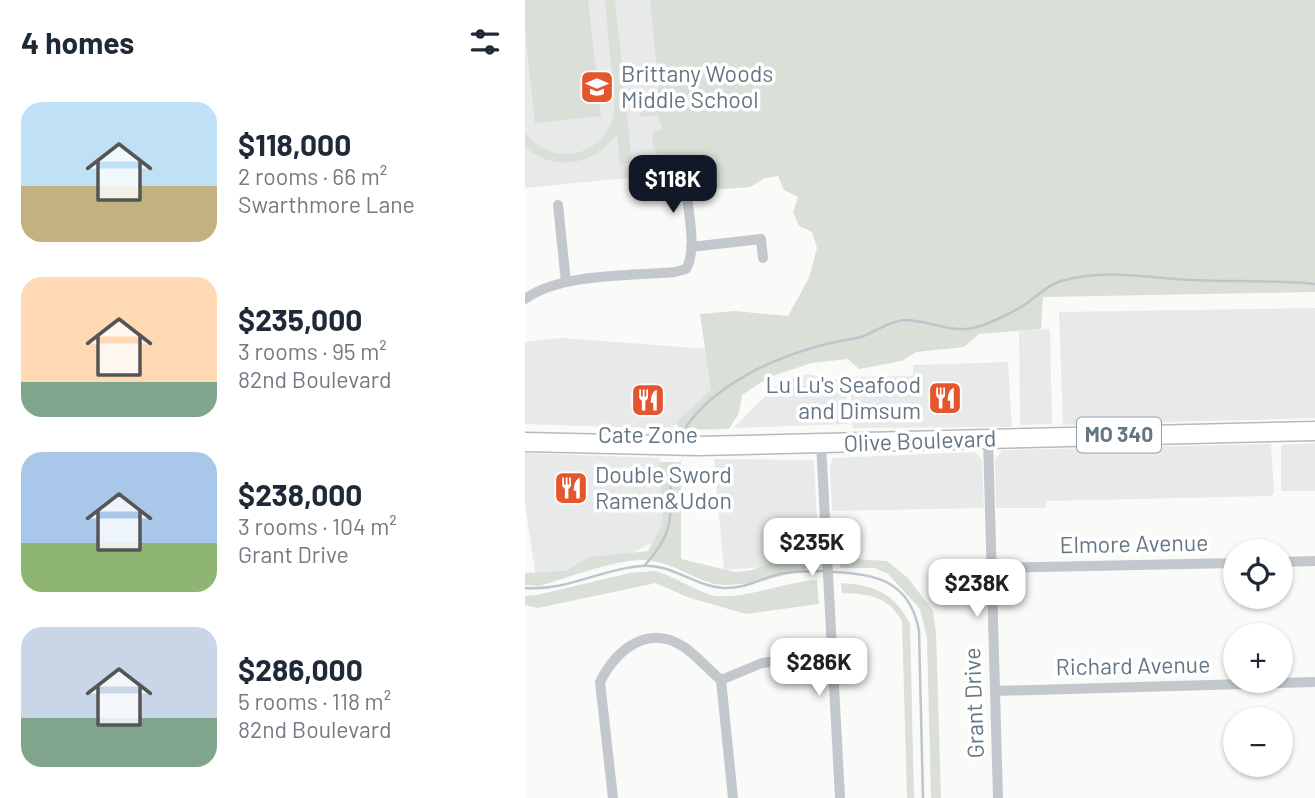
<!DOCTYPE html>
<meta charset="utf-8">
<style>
body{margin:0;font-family:Barlow,sans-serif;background:#f2f2f3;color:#1f2937;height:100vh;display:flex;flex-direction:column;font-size:26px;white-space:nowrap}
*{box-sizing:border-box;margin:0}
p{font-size:23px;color:#747a83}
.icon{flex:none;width:38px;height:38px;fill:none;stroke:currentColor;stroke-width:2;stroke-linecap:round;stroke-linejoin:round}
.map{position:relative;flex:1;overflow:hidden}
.side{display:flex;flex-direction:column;background:#fff;width:525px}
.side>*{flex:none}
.buttons{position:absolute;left:698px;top:539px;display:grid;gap:14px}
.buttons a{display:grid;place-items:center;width:70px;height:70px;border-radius:50%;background:#fff;box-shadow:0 2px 5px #0004;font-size:35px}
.price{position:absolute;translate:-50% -60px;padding:0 16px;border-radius:14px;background:#fff;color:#222;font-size:23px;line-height:46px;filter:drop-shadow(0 2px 4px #0008)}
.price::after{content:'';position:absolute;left:50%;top:42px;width:21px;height:16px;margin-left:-10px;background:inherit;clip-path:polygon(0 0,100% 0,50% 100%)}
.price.current{background:#111827;color:#fff}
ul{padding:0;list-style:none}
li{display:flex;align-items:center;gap:21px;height:175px;padding:0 21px}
li span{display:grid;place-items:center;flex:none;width:196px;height:140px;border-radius:21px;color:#555}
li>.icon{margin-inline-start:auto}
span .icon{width:84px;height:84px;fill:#fffc;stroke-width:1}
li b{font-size:30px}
h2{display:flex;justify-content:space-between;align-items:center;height:84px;padding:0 21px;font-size:30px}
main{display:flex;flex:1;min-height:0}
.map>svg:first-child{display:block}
.built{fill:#e8e9e9}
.green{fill:#dadfd7}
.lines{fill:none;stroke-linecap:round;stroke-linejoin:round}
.stream{stroke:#bbc7cb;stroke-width:2.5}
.primary-casing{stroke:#b5babe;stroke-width:21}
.street{stroke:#c3c8cc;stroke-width:10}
.primary{stroke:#fff;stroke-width:18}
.labels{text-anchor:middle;stroke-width:7;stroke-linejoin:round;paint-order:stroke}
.shield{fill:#fff;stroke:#939fa8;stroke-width:2}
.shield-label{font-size:21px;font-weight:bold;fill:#657683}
.poi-label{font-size:23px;fill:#657683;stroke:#fff;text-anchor:start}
.street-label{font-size:23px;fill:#657683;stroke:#fff}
</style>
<main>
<section class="side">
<h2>4 homes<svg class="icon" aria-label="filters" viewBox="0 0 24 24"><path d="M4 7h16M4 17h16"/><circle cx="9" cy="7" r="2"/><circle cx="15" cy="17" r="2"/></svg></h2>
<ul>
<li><span style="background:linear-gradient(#bfe0f5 60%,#c2b280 0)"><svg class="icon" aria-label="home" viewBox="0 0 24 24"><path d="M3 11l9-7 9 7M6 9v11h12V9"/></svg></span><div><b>$118,000</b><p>2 rooms · 66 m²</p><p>Swarthmore Lane</p></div></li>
<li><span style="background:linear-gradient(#ffd9b3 75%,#7fa58c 0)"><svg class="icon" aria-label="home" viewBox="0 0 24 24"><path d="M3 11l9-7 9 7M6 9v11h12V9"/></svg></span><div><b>$235,000</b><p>3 rooms · 95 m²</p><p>82nd Boulevard</p></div></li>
<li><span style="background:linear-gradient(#a9c7e8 65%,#8fb573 0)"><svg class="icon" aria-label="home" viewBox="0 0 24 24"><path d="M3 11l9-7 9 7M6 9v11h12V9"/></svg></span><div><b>$238,000</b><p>3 rooms · 104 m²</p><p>Grant Drive</p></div></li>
<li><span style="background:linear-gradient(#c9d6e8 65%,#7fa58c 0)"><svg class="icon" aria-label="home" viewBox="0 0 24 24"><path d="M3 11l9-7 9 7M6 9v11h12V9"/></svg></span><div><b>$286,000</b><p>5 rooms · 118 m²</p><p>82nd Boulevard</p></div></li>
</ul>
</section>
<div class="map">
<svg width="790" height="798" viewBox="0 0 790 798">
<rect width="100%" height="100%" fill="#fafaf8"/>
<!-- built -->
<path class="built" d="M0,0H134L152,173L0,188Z
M790,308V418L538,425L534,312Z
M525,329L527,424L495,425L494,331Z
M36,338L184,349L187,388L146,429L0,424V342Z
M483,362L487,427L328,428L325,377L388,376V365Z
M281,374L321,381L323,424L208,428L254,383Z
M790,443V491H756V445Z
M746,444L749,493L746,496L521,501V508H471L470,460L477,450Z
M450,452L457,460L459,508L307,511L305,466L308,458Z
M0,453L135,458L140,524L130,541L109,552L11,578L0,504Z
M189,459L289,460L294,563L199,570Z"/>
<!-- green -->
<path class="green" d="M0,0H63L76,116L10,123L0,31Z
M80,0H90L107,163L95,164L92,134C69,165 30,173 0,147V132C9,146 24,154 41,154C65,154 86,136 89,112C91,100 88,87 87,75C85,50 82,25 80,0Z
M125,0H790V292L518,297L516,329L454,334L439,347L391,352L377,361L334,369L323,359L287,363L244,377L217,395L214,413L204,429L155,430L151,423L186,389L175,314L210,311L263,316L284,278L292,248L287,232L274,226L268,212L273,197L259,190L253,176L240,178L225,187L199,189L177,186L162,172L152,173L151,169L145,167L143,155H132L127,140L128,132L137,129L133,115L115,117L117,102L125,98L134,89Z
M134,462H156V559L210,572L227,570L270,553L291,551L292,566C263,573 214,591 186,583C163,576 144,561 119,560C93,559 41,578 14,586L0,585V573L40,571L65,557L123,551L138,524Z
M314,558L362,561L383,578L408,611L411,632L416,798H406L402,638L395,609L363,574L350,568H315Z
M130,571C147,575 176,594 190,596C224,599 258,582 292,580L294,604L221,614L162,597L131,583L13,608L0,605V596L12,595L105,573Z
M316,583C349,585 370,593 385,624L389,798H382L377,621C363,596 344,594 317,593Z"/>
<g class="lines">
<!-- stream -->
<path class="stream" d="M161,427C190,385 246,359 294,346C308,342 322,340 336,337C350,332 364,321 380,320C403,320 425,333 448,328C463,325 493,310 505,301C515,293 524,285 536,281C580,268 624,278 668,280C709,282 749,280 790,284
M120,565C154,528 144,511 146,466
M305,572C349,573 385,580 394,631L398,798
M0,588C43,591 76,569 116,566C146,563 169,586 198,588C219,589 235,579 255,574C269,571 284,571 298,571"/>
<!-- primary casing -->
<g class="primary-casing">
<path id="primary" d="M0,442L173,446L790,431"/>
</g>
<!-- street -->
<path class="street" d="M33,205L41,282
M166,247L236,239L238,258
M0,299C35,273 106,276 150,272L161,269C173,250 162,204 160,181
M463,439L473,798
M296,444L315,798
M756,562L790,561
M466,568L710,563
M196,680L208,798
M470,691L790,682
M88,798L75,682C91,650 123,623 159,647C172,656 184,670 196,680L237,663L308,652"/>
<!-- primary -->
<use href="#primary" class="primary"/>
</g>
<!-- icons -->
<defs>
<g id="school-square" transform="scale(1.75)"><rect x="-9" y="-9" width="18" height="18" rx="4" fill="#e4572e" stroke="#fff"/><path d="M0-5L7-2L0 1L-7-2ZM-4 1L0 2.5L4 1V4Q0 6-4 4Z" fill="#fff"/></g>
<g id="restaurant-square" transform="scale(1.75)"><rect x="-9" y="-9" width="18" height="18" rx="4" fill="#e4572e" stroke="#fff"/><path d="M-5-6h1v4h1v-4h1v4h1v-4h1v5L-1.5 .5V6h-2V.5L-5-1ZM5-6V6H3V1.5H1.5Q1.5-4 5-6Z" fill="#fff"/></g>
</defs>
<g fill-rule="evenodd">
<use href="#school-square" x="72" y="87"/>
<use href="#restaurant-square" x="420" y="398"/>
<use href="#restaurant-square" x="123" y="400"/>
<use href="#restaurant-square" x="46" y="488"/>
</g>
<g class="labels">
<!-- shield labels -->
<rect class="shield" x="552" y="417.5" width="84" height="35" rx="5"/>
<g class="shield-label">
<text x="594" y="442">MO 340</text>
</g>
<!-- poi labels -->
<g class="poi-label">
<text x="96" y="82">Brittany Woods<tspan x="96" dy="26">Middle School</tspan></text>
<text x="396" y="393" text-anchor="end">Lu Lu's Seafood<tspan x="396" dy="26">and Dimsum</tspan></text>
<text x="123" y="443" text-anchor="middle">Cate Zone</text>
<text x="70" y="483">Double Sword<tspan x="70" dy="26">Ramen&amp;Udon</tspan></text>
</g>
<!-- street labels -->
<g class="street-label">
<text transform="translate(395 441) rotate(-2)" y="8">Olive Boulevard</text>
<text transform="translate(609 544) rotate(-1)" y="8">Elmore Avenue</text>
<text transform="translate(608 666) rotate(-1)" y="8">Richard Avenue</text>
<text transform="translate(449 703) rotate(-92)" y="8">Grant Drive</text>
</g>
</g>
</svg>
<div class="buttons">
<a><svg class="icon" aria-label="locate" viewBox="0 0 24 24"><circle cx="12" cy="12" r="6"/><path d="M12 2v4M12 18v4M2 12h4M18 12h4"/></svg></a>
<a>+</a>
<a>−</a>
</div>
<b class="price current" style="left:148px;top:215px">$118K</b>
<b class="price" style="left:287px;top:578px">$235K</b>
<b class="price" style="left:452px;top:619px">$238K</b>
<b class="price" style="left:294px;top:698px">$286K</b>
</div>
</main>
